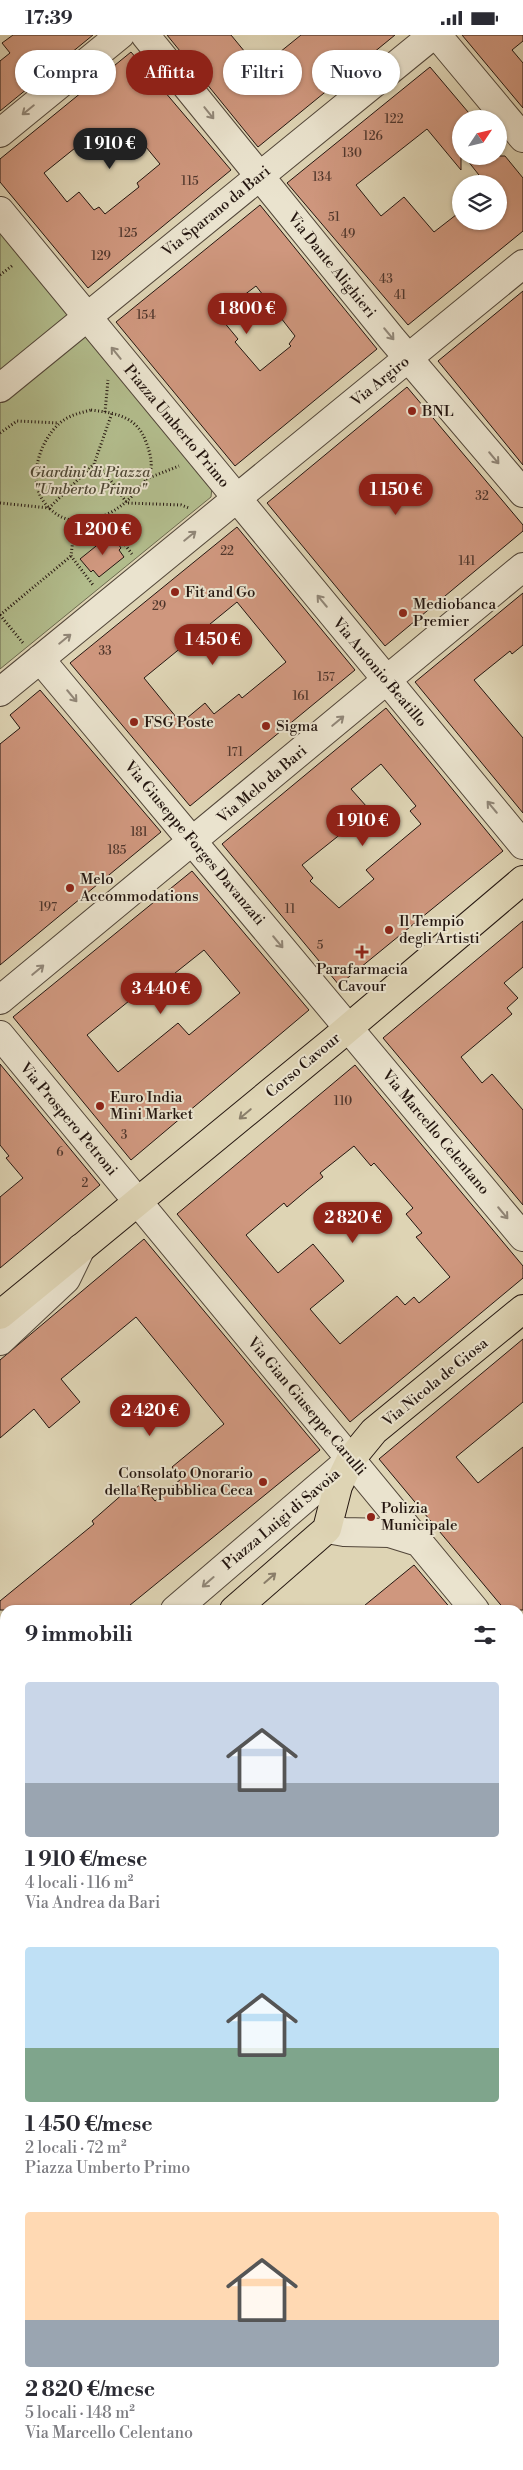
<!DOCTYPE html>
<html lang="it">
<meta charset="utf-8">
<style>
body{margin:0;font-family:"Libre Bodoni",serif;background:#f2f2f3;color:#2b2b33;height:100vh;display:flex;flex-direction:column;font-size:19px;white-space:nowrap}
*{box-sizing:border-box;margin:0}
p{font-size:16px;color:#7c7c81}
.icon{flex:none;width:28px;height:28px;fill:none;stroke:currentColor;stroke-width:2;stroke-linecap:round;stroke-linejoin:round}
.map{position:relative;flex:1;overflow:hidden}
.details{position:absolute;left:0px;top:1570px;width:524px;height:865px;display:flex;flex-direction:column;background:#fff;border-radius:15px 15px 0 0;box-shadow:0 1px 4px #0004}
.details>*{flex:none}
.hud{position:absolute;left:15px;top:15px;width:494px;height:45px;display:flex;gap:10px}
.needle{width:32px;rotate:55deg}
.buttons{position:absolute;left:452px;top:75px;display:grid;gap:10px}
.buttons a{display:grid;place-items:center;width:55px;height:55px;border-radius:50%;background:#fff;box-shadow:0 1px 4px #0004;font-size:25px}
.price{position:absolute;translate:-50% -42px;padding:0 11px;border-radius:18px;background:#8f2418;color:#fff;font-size:16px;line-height:32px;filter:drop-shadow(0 1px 2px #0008)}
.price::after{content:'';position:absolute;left:50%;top:30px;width:15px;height:11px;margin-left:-8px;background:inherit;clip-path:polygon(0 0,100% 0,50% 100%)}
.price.current{background:#222;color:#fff}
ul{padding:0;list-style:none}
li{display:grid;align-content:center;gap:10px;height:265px;padding:0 25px}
li span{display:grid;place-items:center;height:155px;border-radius:5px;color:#555}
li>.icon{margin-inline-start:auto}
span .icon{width:90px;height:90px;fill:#fffc;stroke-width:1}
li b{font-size:21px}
h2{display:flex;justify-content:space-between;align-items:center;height:60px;padding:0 25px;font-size:21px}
.tag{padding:0 18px;border-radius:22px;background:#fff;box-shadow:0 1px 4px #0004;font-size:18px;line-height:45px}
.tag.current{background:#8f2418;color:#fff}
.status{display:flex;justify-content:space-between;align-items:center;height:35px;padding:0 25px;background:#fff;direction:ltr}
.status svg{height:14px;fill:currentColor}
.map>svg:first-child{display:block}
.green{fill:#b2bc8c;stroke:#6b694e}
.building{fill:#cf977e;stroke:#241610;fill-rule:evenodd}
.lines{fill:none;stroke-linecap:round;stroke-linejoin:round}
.minor-casing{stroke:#524639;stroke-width:30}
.major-casing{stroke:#241610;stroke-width:30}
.path{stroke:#241610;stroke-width:3;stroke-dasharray:1 2.5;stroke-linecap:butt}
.minor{stroke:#eae3ce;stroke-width:28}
.major{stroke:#ded4b4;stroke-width:28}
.rail-casing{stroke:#241610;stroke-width:5.5}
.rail{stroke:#eae3ce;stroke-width:4;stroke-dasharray:11;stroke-linecap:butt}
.oneway{stroke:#918778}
.oneway2{stroke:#8a7e6a}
.poi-dot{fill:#8f2418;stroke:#eae3ce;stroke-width:2}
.labels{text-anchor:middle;stroke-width:4;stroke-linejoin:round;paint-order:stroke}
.number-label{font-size:12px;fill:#4f362c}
.street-label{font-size:15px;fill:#241610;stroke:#eae3ce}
.poi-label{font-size:15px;fill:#241610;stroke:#eae3ce;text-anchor:start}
.park-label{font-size:15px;font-style:italic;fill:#4f4835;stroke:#eae3ce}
</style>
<div class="status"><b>17:39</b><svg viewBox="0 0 49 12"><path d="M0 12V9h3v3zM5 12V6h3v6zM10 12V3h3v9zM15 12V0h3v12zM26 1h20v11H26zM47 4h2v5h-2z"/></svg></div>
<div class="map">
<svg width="523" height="2435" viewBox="0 0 523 2435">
<rect width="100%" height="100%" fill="#ded4b4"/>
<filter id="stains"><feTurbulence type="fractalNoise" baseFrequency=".004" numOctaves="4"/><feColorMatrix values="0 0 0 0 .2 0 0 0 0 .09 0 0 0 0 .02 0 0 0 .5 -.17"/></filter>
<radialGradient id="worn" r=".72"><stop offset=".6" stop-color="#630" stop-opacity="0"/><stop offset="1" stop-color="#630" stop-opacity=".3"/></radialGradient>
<!-- green -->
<path class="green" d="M0,196L212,452L211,462L0,634Z
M523,1917V2005L519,2009V1921Z"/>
<!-- building -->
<path class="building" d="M13,0H93L0,76V26L10,18L2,8Z
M167,0H231L259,34L301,0H395L258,112Z
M462,0H523V6L512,15L523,28V73Z
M131,17L231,135L88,253L0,147V124ZM132,95L160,129L137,148L139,152L105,179L99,172L94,175L79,157L67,167L44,138L85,105L98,122Z
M430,32L474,84H461V135L427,94L356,150L381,181L404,162L434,197L461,176V186H499V149H486L464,121H505L523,143V196L408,290L287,148Z
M260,170L377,314L235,431L116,287ZM256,251L295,301L289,309L291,311L260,336L235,307L238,304L218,280Z
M523,256V430L438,326Z
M407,352L523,490V496L385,611L267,468Z
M237,492L355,635L190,771L70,628ZM237,567L286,627L242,663L239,659L214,679L205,668L181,688L144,643Z
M111,499L121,513L119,515L124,522L99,542L93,535L91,537L80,524Z
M523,558V610L512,619L510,616L474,645L523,703V778L415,647Z
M40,655L161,797L0,930V709L20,693L10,680Z
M386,673L503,816L339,950L222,809ZM381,729L416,771L410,776L421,789L366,835L374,844L339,873L310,846L313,843L302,830L342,798L339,795L367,772L351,754Z
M192,836L309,975L131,1125L13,982ZM204,915L240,958L189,1000L178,988L118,1037L87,1000L150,949L155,954Z
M523,886V932L504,948L518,963L507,973L512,979L461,1022L482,1048L492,1039L523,1075V1170L383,1003Z
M0,1029L100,1150L0,1233V1162L23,1143L6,1123L9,1121L0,1110Z
M355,1030L523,1231V1243L350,1387L177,1179ZM354,1111L371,1131L374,1128L413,1173L406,1179L422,1198L416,1202L450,1242L419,1268L414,1262L405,1270L397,1261L340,1309L310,1274L344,1246L313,1209L278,1238L246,1200L284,1168L287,1172L307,1155L323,1142L320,1138Z
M144,1204L320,1415L124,1575H0V1566L94,1489L92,1486L125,1457L127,1460L141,1449L155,1466L181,1444L172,1432L224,1389L136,1282L61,1344L80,1367L49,1393L34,1374L0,1403V1325Z
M523,1304V1367L456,1422L478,1448L523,1412V1575H505L379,1424Z
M414,1530L452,1575H359Z"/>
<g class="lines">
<!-- minor casing -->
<g class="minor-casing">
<path id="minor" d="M145,0L392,304L523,458
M437,0L523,103
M0,98L120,0
M0,176L523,810
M0,353L433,0
M40,624L523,1202
M0,657L523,229
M0,965L523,532
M0,1000L475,1575
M0,1306L66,1244L81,1213
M327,1494L344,1497L389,1498L418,1507
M175,1575L351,1424
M519,1627L523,1633
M0,1708L5,1704
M0,1820L5,1816
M519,2034L523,2031
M0,2066L5,2072
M519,2394L523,2391
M295,2430L299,2435
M470,2435L476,2430"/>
</g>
<!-- major casing -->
<g class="major-casing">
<path id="major" d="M0,1280L333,1006L523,845
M234,1575L327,1494L338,1451L351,1424L374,1396L523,1274
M0,1777L5,1772"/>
</g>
<!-- path -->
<path class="path" d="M0,240L13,230
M91,375C115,378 137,381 146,407C149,415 152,424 151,433C149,442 141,452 135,458C112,484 69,501 44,467C27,444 40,405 60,388C69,380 80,378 91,375Z
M105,377L108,345
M0,398L17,386L59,388
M94,429L106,439L127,468L181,470L189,473
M146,444L179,431
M0,468L49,473L94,429L112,378
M104,482L132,519
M75,486L71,521L93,550
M0,580L71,521
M0,580L23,608"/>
<!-- minor -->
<use href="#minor" class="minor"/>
<!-- major -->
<use href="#major" class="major"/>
<!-- rail casing -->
<g class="rail-casing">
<path id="rail" d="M0,2130L5,2136
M0,2153L5,2159
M0,2192L5,2198
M200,2430L204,2435
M233,2430L237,2435
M249,2430L253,2435"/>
</g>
<!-- rail -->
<use href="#rail" class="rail"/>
</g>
<!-- one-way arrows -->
<defs><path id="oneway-shaft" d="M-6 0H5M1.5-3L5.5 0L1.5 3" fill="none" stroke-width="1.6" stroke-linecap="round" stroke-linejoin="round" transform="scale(1.25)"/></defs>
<g class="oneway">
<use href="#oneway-shaft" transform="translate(28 75) rotate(141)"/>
<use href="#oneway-shaft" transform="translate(209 78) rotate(51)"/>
<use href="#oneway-shaft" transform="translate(389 299) rotate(50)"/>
<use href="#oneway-shaft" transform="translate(116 318) rotate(-129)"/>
<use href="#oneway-shaft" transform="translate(494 423) rotate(50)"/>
<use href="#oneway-shaft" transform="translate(190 501) rotate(-39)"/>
<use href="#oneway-shaft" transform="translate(322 566) rotate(-130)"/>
<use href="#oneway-shaft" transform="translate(65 604) rotate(-39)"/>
<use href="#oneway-shaft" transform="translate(72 661) rotate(50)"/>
<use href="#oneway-shaft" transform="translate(338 686) rotate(-40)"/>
<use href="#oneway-shaft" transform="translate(492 772) rotate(-130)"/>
<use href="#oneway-shaft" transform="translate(278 907) rotate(50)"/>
<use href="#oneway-shaft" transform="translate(38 935) rotate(-40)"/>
<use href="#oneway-shaft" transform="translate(503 1178) rotate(50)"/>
<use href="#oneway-shaft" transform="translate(208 1547) rotate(139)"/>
</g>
<g class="oneway2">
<use href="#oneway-shaft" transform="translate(245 1079) rotate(140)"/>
<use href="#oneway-shaft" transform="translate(270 1543) rotate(-41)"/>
</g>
<!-- markers -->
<g class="poi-dot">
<circle cx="412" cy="376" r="5"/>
<circle cx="175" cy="557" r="5"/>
<circle cx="403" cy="578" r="5"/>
<circle cx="134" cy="687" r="5"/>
<circle cx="266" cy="691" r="5"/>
<circle cx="70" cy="853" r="5"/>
<circle cx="389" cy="895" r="5"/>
<path d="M359.5 909.5h5v5h5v5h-5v5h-5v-5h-5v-5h5z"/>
<circle cx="100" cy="1071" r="5"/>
<circle cx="263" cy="1447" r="5"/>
<circle cx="371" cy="1482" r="5"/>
</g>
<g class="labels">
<!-- number labels -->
<g class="number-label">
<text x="394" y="88">122</text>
<text x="373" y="105">126</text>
<text x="352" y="122">130</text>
<text x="322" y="146">134</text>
<text x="190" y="150">115</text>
<text x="334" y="186">51</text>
<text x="128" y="202">125</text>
<text x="348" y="203">49</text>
<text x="101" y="225">129</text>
<text x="386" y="248">43</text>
<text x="400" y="264">41</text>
<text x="146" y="284">154</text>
<text x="482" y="465">32</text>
<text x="227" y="520">22</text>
<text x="467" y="530">141</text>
<text x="159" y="575">29</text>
<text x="105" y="620">33</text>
<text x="326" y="646">157</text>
<text x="301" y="665">161</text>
<text x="235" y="721">171</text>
<text x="139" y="801">181</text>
<text x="117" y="819">185</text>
<text x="48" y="876">197</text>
<text x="290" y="878">11</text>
<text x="320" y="914">5</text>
<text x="343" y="1070">110</text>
<text x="124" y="1104">3</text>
<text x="60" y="1121">6</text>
<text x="85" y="1152">2</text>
</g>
<!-- street labels -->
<g class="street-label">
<text transform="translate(216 176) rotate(-39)" y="5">Via Sparano da Bari</text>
<text transform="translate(332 230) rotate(51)" y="5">Via Dante Alighieri</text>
<text transform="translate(380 346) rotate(-39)" y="5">Via Argiro</text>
<text transform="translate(177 391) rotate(50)" y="5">Piazza Umberto Primo</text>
<text transform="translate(380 637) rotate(50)" y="5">Via Antonio Beatillo</text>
<text transform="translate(262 749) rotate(-40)" y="5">Via Melo da Bari</text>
<text transform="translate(195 808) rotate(50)" y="5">Via Giuseppe Forges Davanzati</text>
<text transform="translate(303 1030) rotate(-40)" y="5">Corso Cavour</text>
<text transform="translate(69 1084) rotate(50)" y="5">Via Prospero Petroni</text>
<text transform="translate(436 1097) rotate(50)" y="5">Via Marcello Celentano</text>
<text transform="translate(435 1347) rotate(-39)" y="5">Via Nicola de Giosa</text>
<text transform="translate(307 1371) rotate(50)" y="5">Via Gian Giuseppe Carulli</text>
<text transform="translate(281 1484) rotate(-40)" y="5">Piazza Luigi di Savoia</text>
</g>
<!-- poi labels -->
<g class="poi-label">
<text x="422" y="381">BNL</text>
<text x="185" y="562">Fit and Go</text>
<text x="413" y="574">Mediobanca<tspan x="413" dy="17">Premier</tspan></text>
<text x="144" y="692">FSG Poste</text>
<text x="276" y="696">Sigma</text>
<text x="80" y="849">Melo<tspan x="80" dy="17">Accommodations</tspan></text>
<text x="399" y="891">Il Tempio<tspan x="399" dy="17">degli Artisti</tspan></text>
<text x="362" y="939" text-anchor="middle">Parafarmacia<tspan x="362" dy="17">Cavour</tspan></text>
<text x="110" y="1067">Euro India<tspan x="110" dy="17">Mini Market</tspan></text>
<text x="253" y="1443" text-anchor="end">Consolato Onorario<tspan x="253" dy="17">della Repubblica Ceca</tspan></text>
<text x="381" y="1478">Polizia<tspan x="381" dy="17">Municipale</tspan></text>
</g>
<!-- park labels -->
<g class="park-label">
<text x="90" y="442">Giardini di Piazza<tspan x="90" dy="17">"Umberto Primo"</tspan></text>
</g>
</g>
<rect width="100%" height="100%" filter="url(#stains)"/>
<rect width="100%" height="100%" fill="url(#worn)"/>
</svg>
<div class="buttons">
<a><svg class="needle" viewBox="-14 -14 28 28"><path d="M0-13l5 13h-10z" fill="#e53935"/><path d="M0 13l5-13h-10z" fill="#7c7c81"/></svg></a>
<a><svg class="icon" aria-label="layers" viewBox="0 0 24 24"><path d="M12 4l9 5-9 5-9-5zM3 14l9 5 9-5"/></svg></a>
</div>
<b class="price current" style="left:110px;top:135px">1 910 €</b>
<b class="price" style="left:247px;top:300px">1 800 €</b>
<b class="price" style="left:396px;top:481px">1 150 €</b>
<b class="price" style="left:103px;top:521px">1 200 €</b>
<b class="price" style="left:213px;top:631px">1 450 €</b>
<b class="price" style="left:363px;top:812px">1 910 €</b>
<b class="price" style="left:161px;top:980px">3 440 €</b>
<b class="price" style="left:353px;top:1209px">2 820 €</b>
<b class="price" style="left:150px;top:1402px">2 420 €</b>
<div class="hud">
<a class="tag">Compra</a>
<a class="tag current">Affitta</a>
<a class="tag">Filtri</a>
<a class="tag">Nuovo</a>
</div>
<section class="details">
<h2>9 immobili<svg class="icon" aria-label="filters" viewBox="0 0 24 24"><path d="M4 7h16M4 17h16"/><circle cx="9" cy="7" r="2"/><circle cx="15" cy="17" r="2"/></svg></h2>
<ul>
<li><span style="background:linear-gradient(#c9d6e8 65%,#9aa5b1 0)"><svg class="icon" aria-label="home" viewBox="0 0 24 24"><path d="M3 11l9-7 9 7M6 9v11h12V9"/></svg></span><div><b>1 910 €/mese</b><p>4 locali · 116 m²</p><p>Via Andrea da Bari</p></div></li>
<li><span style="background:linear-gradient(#bfe0f5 65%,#7fa58c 0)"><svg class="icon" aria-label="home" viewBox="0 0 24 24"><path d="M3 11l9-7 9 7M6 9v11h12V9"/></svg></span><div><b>1 450 €/mese</b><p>2 locali · 72 m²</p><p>Piazza Umberto Primo</p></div></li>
<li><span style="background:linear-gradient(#ffd9b3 70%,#9aa5b1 0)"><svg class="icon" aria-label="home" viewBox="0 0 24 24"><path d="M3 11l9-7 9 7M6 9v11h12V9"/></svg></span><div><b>2 820 €/mese</b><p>5 locali · 148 m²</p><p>Via Marcello Celentano</p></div></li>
</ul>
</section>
</div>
